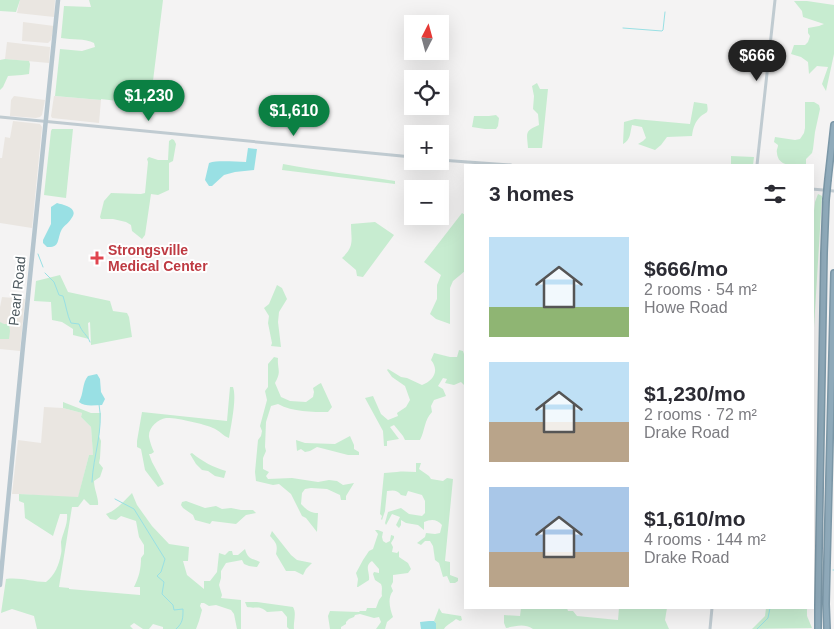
<!DOCTYPE html>
<meta charset="utf-8">
<style>
body{margin:0;font-family:Helvetica,sans-serif;background:#f2f2f3;color:#2b2b33;height:100vh;display:flex;flex-direction:column;font-size:19px;white-space:nowrap}
*{box-sizing:border-box;margin:0}
p{font-size:16px;color:#7c7c81}
.icon{flex:none;width:28px;height:28px;fill:none;stroke:currentColor;stroke-width:2;stroke-linecap:round;stroke-linejoin:round}
.map{position:relative;flex:1;overflow:hidden}
.side{position:absolute;left:464px;top:164px;width:350px;height:445px;display:flex;flex-direction:column;background:#fff;border-radius:0px;box-shadow:0 5px 20px #0002}
.side>*{flex:none}
.needle{width:32px;rotate:6deg}
.tools{position:absolute;left:404px;top:15px;display:grid;gap:10px}
.tools a{display:grid;place-items:center;width:45px;height:45px;border-radius:0px;background:#fff;box-shadow:0 5px 20px #0002;font-size:25px}
.price{position:absolute;translate:-50% -42px;padding:0 11px;border-radius:18px;background:#0b8043;color:#fff;font-size:16px;line-height:32px;filter:drop-shadow(0 1px 2px #0008)}
.price::after{content:'';position:absolute;left:50%;top:30px;width:15px;height:11px;margin-left:-8px;background:inherit;clip-path:polygon(0 0,100% 0,50% 100%)}
.price.selected{background:#222;color:#fff}
ul{padding:0;list-style:none}
li{display:flex;align-items:center;gap:15px;height:125px;padding:0 25px}
li span{display:grid;place-items:center;flex:none;width:140px;height:100px;border-radius:0px;color:#555}
li>.icon{margin-inline-start:auto}
span .icon{width:60px;height:60px;fill:#fffc;stroke-width:1}
li b{font-size:21px}
h2{display:flex;justify-content:space-between;align-items:center;height:60px;padding:0 25px;font-size:21px}
.map>svg:first-child{display:block}
.commercial{fill:#eae6e1}
.green{fill:#c7ecd0}
.water{fill:#99e0e4}
.lines{fill:none;stroke-linecap:round;stroke-linejoin:round}
.stream{stroke:#99e0e4;stroke-width:1}
.highway-casing{stroke:#7b97a7;stroke-width:8}
.secondary{stroke:#c0cbd1;stroke-width:3}
.primary{stroke:#b5c5ce;stroke-width:4.5}
.highway{stroke:#90abbb;stroke-width:5}
.highway-bridge-casing{stroke:#7b97a7;stroke-width:8;stroke-linecap:butt}
.highway-bridge{stroke:#90abbb;stroke-width:5}
.health-dot{fill:#e0444e;stroke:#fff;stroke-width:2}
.labels{text-anchor:middle;stroke-width:4;stroke-linejoin:round;paint-order:stroke}
.health-label{font-size:14px;font-weight:bold;fill:#be3a42;stroke:#fff;text-anchor:start}
.street-label{font-size:14px;fill:#4c585e;stroke:#fff}
</style>
<div class="map">
<svg width="834" height="629" viewBox="0 0 834 629">
<rect width="100%" height="100%" fill="#f4f3f3"/>
<!-- commercial -->
<path class="commercial" d="M20,0H55L54,17L17,13Z
M23,22L54,26L51,40L48,43L22,41Z
M7,42L50,47L49,63L5,59Z
M14,96L45,100L42,115L40,117L36,118L10,116L11,100Z
M54,96L101,100L99,123L52,118L51,116Z
M13,121L40,124L42,127L32,228L0,223V158H2L5,137L10,138Z
M2,297L25,299L20,351L0,349V307Z
M44,407L63,408L82,413L81,417L91,427L93,455H89L78,498L19,494H12L18,440L41,443Z"/>
<!-- green -->
<path class="green" d="M0,0H20L16,12L0,11Z
M89,0H163L150,105L101,99V100L55,96L60,49L82,51L95,47L94,43C85,38 72,40 61,38L64,6L91,7Z
M794,1H807L834,5V54L826,91L822,84L828,67L817,66L809,74L808,62L801,57L791,54L794,45H805L808,42L810,36L808,33V28L819,26L824,24L803,17L802,11Z
M5,59L29,61L30,64L29,74L22,75L8,76L3,87L0,90V60Z
M537,83L540,89H548L542,148H528C527,133 524,131 539,125L538,114L533,109L534,96L532,86Z
M694,102L707,104C709,115 706,111 700,117C695,122 693,128 692,136L667,137L661,145L655,150L638,144L643,141L646,138L642,127L632,125C630,132 631,140 623,144L624,122L635,119L690,124Z
M805,102H814L819,105L820,109L815,132L813,149L812,153L806,159V165C796,165 778,168 777,153C776,150 778,148 778,145L774,142L775,137L795,140L800,139L804,133L805,128Z
M496,115L499,118L498,126L496,129H485L472,127L474,116H489Z
M52,129H73L66,198L44,195L51,131Z
M172,139L174,140L176,144L173,161L169,163V190L158,195L151,194L145,235L142,239L132,231L131,225L126,222L113,219H101L100,217L104,201L111,193L141,194L145,193L148,162L147,159L149,157L158,160H168L169,141Z
M731,156L754,157L753,165H731Z
M283,164C320,171 357,175 395,181V184L282,170Z
M818,194L822,196L813,344L812,228L815,202Z
M462,213L465,215V271L453,281L450,288V324L436,319L430,314L437,299V285L441,275L424,262Z
M375,222L394,235L363,277L357,276L356,270L342,258C355,246 351,240 351,224Z
M60,275L68,292L110,301L113,311L127,313L129,317L132,337L91,345L90,322L88,323L89,339L73,335V329L62,322L52,320L51,302L34,301L36,281Z
M277,285L282,288L287,299L279,312L278,322L281,347L271,346L272,343L268,323L269,316L264,308L269,304Z
M0,322L4,324H9L10,331L9,339H0Z
M459,350L463,351L465,357V386L461,382L454,385L445,383L447,379L443,378L438,386L443,389L446,396L434,400L431,406L432,412C424,420 425,431 420,440H405L403,436L394,425L390,427L399,439L387,441V446H384L383,431L365,398L373,396L381,414L388,420L398,416L397,413L406,407L410,400L405,386L392,377L387,370L388,369L401,377L407,378L422,385C433,381 440,371 431,360L434,353L450,357H457Z
M274,357L278,358C277,369 282,371 275,383L281,397L290,401L306,402L313,397L314,392L313,388L319,384L321,383L332,407L328,412C312,412 293,412 278,404L271,406L266,422L265,447L266,451L263,458V469L269,472L266,476L268,479L292,478L318,482L329,480L337,481L343,485L354,483L346,496V500H341L340,495L327,489L311,488L305,489L302,493L301,504C307,510 310,513 318,513L317,532L306,518L302,516L291,494L279,484L273,485L256,481L255,472L258,440L261,436L262,431L260,426L267,400L265,391L268,387V364Z
M230,387H233C237,398 231,425 229,438C223,436 219,430 213,428C205,424 174,417 166,418C158,419 148,428 149,437C150,442 152,448 154,452L151,454H149L152,462L164,484L158,487L145,470L141,449L137,447V441L142,412L227,421Z
M63,402L91,413H101L99,436L101,441L100,458L99,463L103,468L100,477L94,481C94,489 99,499 98,505H90L84,499L78,507H72L59,587L69,588V589L140,595V587H134C139,577 141,569 141,558L144,554V545L139,537L136,521L121,516L116,520L110,519L106,514C117,510 124,501 132,493L137,505L152,526L169,544L189,547L188,561H183L187,575L204,589V581H210L217,572L219,553L225,555L229,551H232L233,555H238L245,549C248,560 252,558 260,562L257,567L249,566L244,564L242,560L226,563L221,571V578L219,585L222,595L221,598L241,600V629H237L234,614L231,610L216,605L209,606L204,603H201L200,606L202,610L199,621L196,629H163V627L153,624L149,629H143L134,623L130,626L133,629H37L34,616L12,609L1,613L6,579C20,577 32,582 46,582C55,575 59,565 61,554C62,550 61,546 61,542C63,532 68,524 67,514H60L53,536L25,518L24,503L19,501V494L78,497L89,455H93L91,427L81,417L82,413L63,408Z
M350,436L354,445V449L359,452V455H348L317,447L310,451L305,452L301,449L297,451L296,440L305,443L335,444Z
M192,453C203,462 213,467 226,471L224,478L215,476L208,471L202,470L196,464L190,454Z
M416,463H421L419,469L429,476L431,479L443,481L447,478L453,479L445,561L450,562V575L458,578V581L455,583H450L447,576L443,577L439,563L435,560L433,546L430,541H425L421,545L417,543L425,537L426,533L435,534L440,533L442,525C437,519 431,519 424,522V530L418,525L406,523L401,520V525L399,528L396,525L400,517L392,514L386,525L385,523L388,512L401,508L409,514L422,516L425,513V501L422,495L408,491L406,496L401,495C397,490 394,490 387,491L385,511L382,520L381,519L382,516L380,514L384,473C389,473 392,472 397,472C404,471 410,472 416,472Z
M186,501L205,508L216,506L222,509L231,508L241,510H253L256,513L246,515L236,524L212,521L210,524L195,520L193,515L183,508L181,505L182,502Z
M375,530H378L383,532L382,537L383,541L386,543L390,541L391,535L394,536V538L391,543L393,547L392,552L397,553L399,551V557L408,563L411,569L408,573L393,575V582L391,586L393,591C387,598 390,609 393,617L387,622L385,629H376L381,622L379,617L374,618L360,614L355,615L354,617L349,619L346,622V624L341,627V629H330L328,616L330,611L359,612L360,611H366L367,608H376L379,600L382,596C381,592 383,588 381,584L375,580L373,574L374,572L379,573V569L372,561C364,566 370,572 369,580L358,587H357L358,579L356,573L363,560L369,551L373,549L378,534Z
M272,531L291,555L297,560L312,563L306,569L303,575L295,571H286L276,554C278,544 276,543 270,536Z
M245,602H257L293,607C297,613 293,622 294,629H289L287,627V617L282,611L267,612C259,605 256,609 247,607Z
M439,608L442,613L461,616L462,620L460,621L456,619C452,623 447,624 444,629H436V623L434,621Z
M521,608H567L568,611H573L577,616L618,620L619,608H667L665,620L669,629H533C524,623 516,626 506,628L504,623V615L520,616Z
M766,608H807V616L812,628L752,629L765,616Z"/>
<!-- water -->
<path class="water" d="M248,148L257,149L254,170L235,172L224,175L212,186H209L205,180L209,163C218,160 235,162 246,162Z
M57,203C64,205 80,208 71,219C68,224 63,226 61,231C57,240 60,248 47,247L43,243V240L51,224V207Z
M97,374L100,379L101,392L105,399L102,405C94,405 85,407 79,402C84,393 82,383 88,376Z
M429,621H434L436,623V629H421L420,622Z"/>
<g class="lines">
<!-- stream -->
<path class="stream" d="M623,28L662,31L663,30L665,12
M38,254L43,267
M45,273L54,282L59,295L63,296C66,305 67,315 71,323L79,324C82,333 87,334 90,342
M92,482C93,456 104,430 99,404
M115,499L134,509L165,559L161,572L157,576L164,582L162,594L173,605L174,610L183,609C183,618 183,623 176,629
M833,570H834
M757,629L768,618L770,608"/>
<!-- highway casing -->
<g class="highway-casing">
<path id="highway" d="M828,179L834,125
M818,629V606L824,253L826,200
M827,629L826,604L834,273"/>
</g>
<!-- secondary -->
<path class="secondary" d="M0,117L412,157
M440,160L511,165
M757,165L775,0
M812,189L834,191
M710,629L712,608"/>
<!-- primary -->
<path class="primary" d="M0,585L23,346L58,0"/>
<!-- highway -->
<use href="#highway" class="highway"/>
<!-- highway-bridge casing -->
<g class="highway-bridge-casing">
<path id="highway-bridge" d="M826,200L828,179"/>
</g>
<!-- highway-bridge -->
<use href="#highway-bridge" class="highway-bridge"/>
</g>
<!-- markers -->
<path class="health-dot" d="M94.5 250.5h5v5h5v5h-5v5h-5v-5h-5v-5h5z"/>
<g class="labels">
<!-- health labels -->
<g class="health-label">
<text x="108" y="255">Strongsville<tspan x="108" dy="16">Medical Center</tspan></text>
</g>
<!-- street labels -->
<g class="street-label">
<text transform="translate(17 291) rotate(-84)" y="5">Pearl Road</text>
</g>
</g>
</svg>
<div class="tools">
<a><svg class="needle" viewBox="-14 -14 28 28"><path d="M0-13l5 13h-10z" fill="#e53935"/><path d="M0 13l5-13h-10z" fill="#7c7c81"/></svg></a>
<a><svg class="icon" aria-label="locate" viewBox="0 0 24 24"><circle cx="12" cy="12" r="6"/><path d="M12 2v4M12 18v4M2 12h4M18 12h4"/></svg></a>
<a>+</a>
<a>−</a>
</div>
<b class="price selected" style="left:757px;top:82px">$666</b>
<b class="price" style="left:149px;top:122px">$1,230</b>
<b class="price" style="left:294px;top:137px">$1,610</b>
<section class="side">
<h2>3 homes<svg class="icon" aria-label="filters" viewBox="0 0 24 24"><path d="M4 7h16M4 17h16"/><circle cx="9" cy="7" r="2"/><circle cx="15" cy="17" r="2"/></svg></h2>
<ul>
<li><span style="background:linear-gradient(#bfe0f5 70%,#8fb573 0)"><svg class="icon" aria-label="home" viewBox="0 0 24 24"><path d="M3 11l9-7 9 7M6 9v11h12V9"/></svg></span><div><b>$666/mo</b><p>2 rooms · 54 m²</p><p>Howe Road</p></div></li>
<li><span style="background:linear-gradient(#bfe0f5 60%,#b9a48a 0)"><svg class="icon" aria-label="home" viewBox="0 0 24 24"><path d="M3 11l9-7 9 7M6 9v11h12V9"/></svg></span><div><b>$1,230/mo</b><p>2 rooms · 72 m²</p><p>Drake Road</p></div></li>
<li><span style="background:linear-gradient(#a9c7e8 65%,#b9a48a 0)"><svg class="icon" aria-label="home" viewBox="0 0 24 24"><path d="M3 11l9-7 9 7M6 9v11h12V9"/></svg></span><div><b>$1,610/mo</b><p>4 rooms · 144 m²</p><p>Drake Road</p></div></li>
</ul>
</section>
</div>
